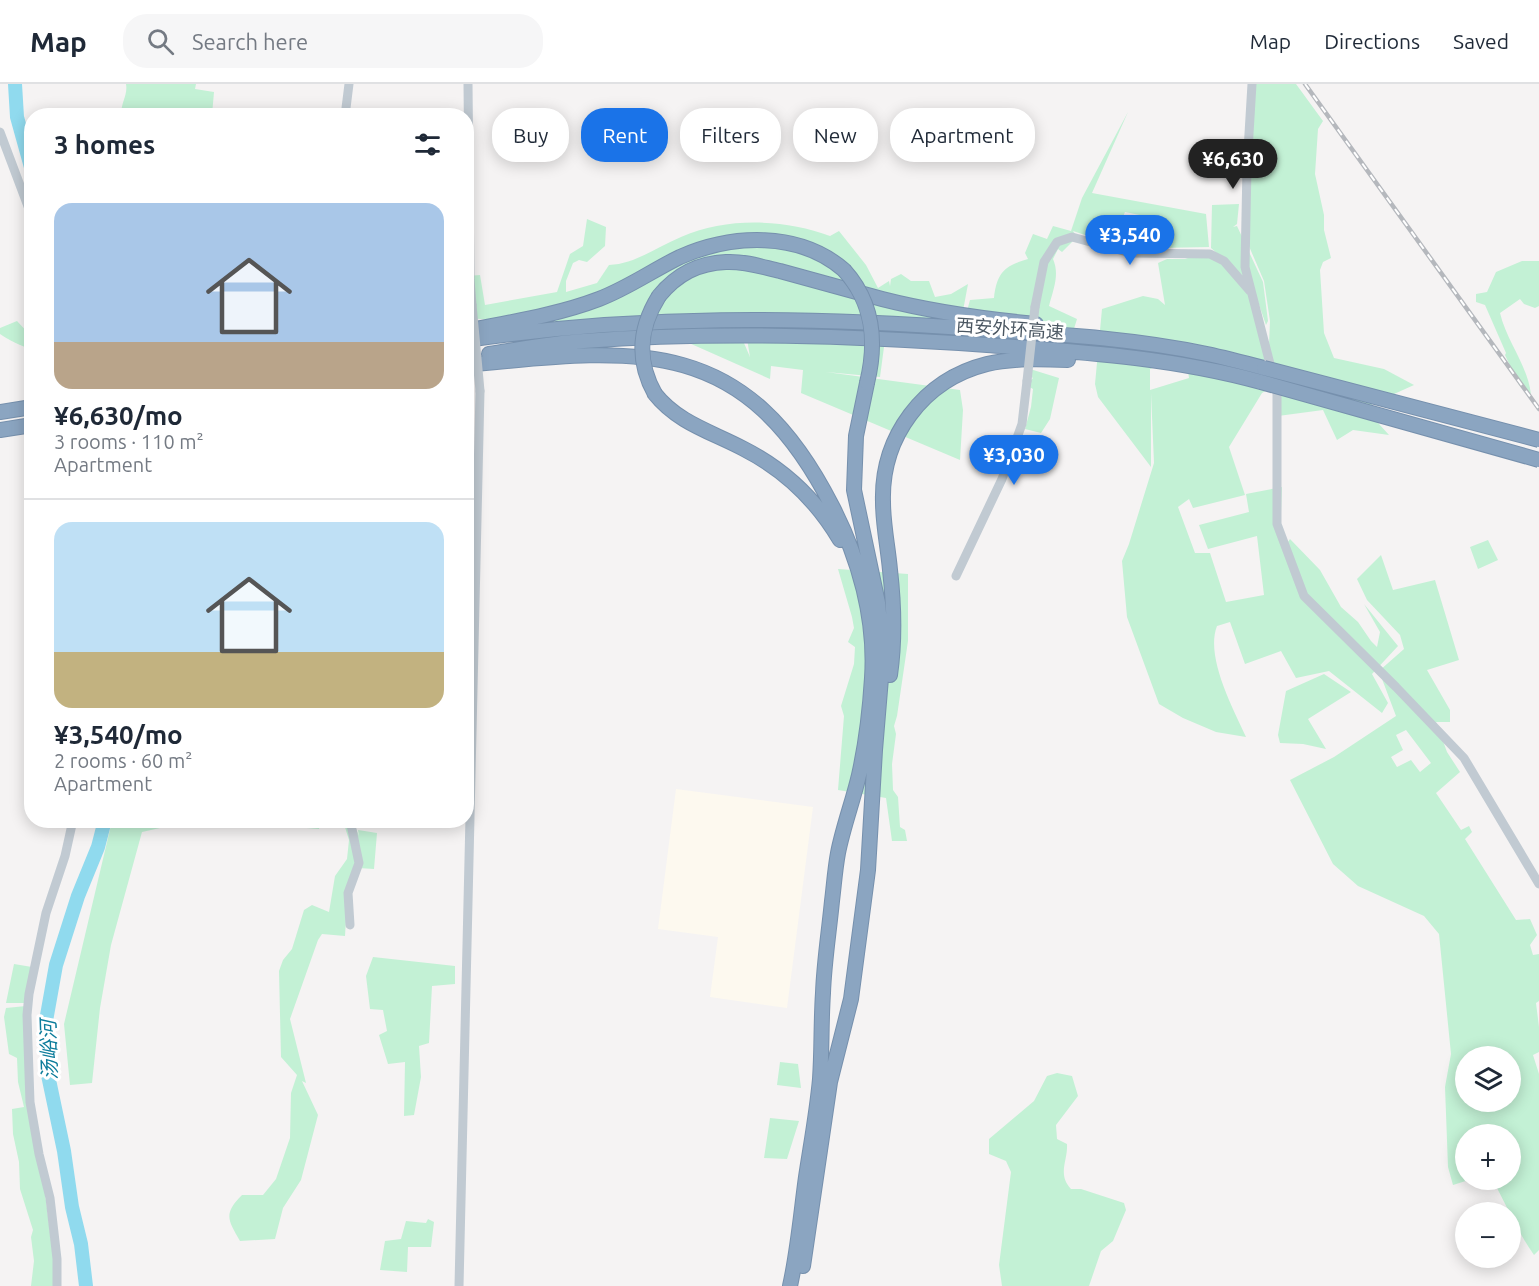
<!DOCTYPE html>
<meta charset="utf-8">
<style>
body{margin:0;font-family:Ubuntu,"Noto Sans SC",sans-serif;background:#f6f6f7;color:#1f2937;height:100vh;display:flex;flex-direction:column;font-size:22px;white-space:nowrap}
*{box-sizing:border-box;margin:0}
p{font-size:20px;color:#747a83}
.icon{flex:none;width:33px;height:33px;fill:none;stroke:currentColor;stroke-width:2;stroke-linecap:round;stroke-linejoin:round}
.map{position:relative;flex:1;overflow:hidden}
.details{position:absolute;left:24px;top:24px;width:450px;height:720px;display:flex;flex-direction:column;background:#fff;border-radius:24px;box-shadow:0 3px 15px #0003}
.details>*{flex:none}
.guide{position:absolute;left:492px;top:24px;width:570px;height:54px;display:flex;gap:12px}
.buttons{position:absolute;left:1455px;top:962px;display:grid;gap:12px}
.buttons a{display:grid;place-items:center;width:66px;height:66px;border-radius:50%;background:#fff;box-shadow:0 3px 15px #0003;font-size:30px}
.price{position:absolute;translate:-50% -51px;padding:0 14px;border-radius:21px;background:#1a73e8;color:#fff;font-size:20px;line-height:39px;filter:drop-shadow(0 2px 3px #0008)}
.price::after{content:'';position:absolute;left:50%;top:36px;width:18px;height:14px;margin-left:-9px;background:inherit;clip-path:polygon(0 0,100% 0,50% 100%)}
.price.selected{background:#222;color:#fff}
ul{padding:0;list-style:none}
li{display:grid;align-content:center;gap:12px;height:318px;padding:0 30px}
li+li{border-top:2px solid #e0e1e3}
li span{display:grid;place-items:center;height:186px;border-radius:18px;color:#555}
li>.icon{margin-inline-start:auto}
span .icon{width:108px;height:108px;fill:#fffc;stroke-width:1}
li b{font-size:26px}
h2{display:flex;justify-content:space-between;align-items:center;height:72px;padding:0 30px;font-size:26px}
.tag{padding:0 21px;border-radius:24px;background:#fff;box-shadow:0 3px 15px #0003;font-size:21px;line-height:54px}
.tag.selected{background:#1a73e8;color:#fff}
header{display:flex;align-items:center;gap:36px;box-sizing:border-box;height:84px;padding:0 30px;background:#fff;border-bottom:2px solid #e0e1e3}
header strong{font-size:28px}
nav{display:flex;gap:33px;margin-inline-start:auto;font-size:21px}
.search{width:420px;height:54px;background:#f6f6f7;display:flex;align-items:center;gap:15px;box-sizing:border-box;padding:0 21px;border-radius:24px;color:#747a83;font-size:22px}
.map>svg:first-child{display:block}
.commercial{fill:#fdf9ef}
.green{fill:#c3f1d5;fill-rule:evenodd}
.lines{fill:none;stroke-linecap:round;stroke-linejoin:round}
.river{stroke:#90daee;stroke-width:14}
.highway-casing{stroke:#7690ad;stroke-width:16}
.minor{stroke:#c1cad2;stroke-width:9}
.highway{stroke:#8ba5c1;stroke-width:14}
.rail-casing{stroke:#b5b8bd;stroke-width:4.5}
.rail{stroke:#fff;stroke-width:2;stroke-dasharray:7;stroke-linecap:butt}
.highway-bridge-casing{stroke:#7690ad;stroke-width:16;stroke-linecap:butt}
.minor-bridge{stroke:#c1cad2;stroke-width:9}
.highway-bridge{stroke:#8ba5c1;stroke-width:14}
.labels{text-anchor:middle;stroke-width:6;stroke-linejoin:round;paint-order:stroke}
.street-label{font-size:18px;fill:#4a5661;stroke:#fff}
.water-label{font-size:20px;font-style:italic;fill:#0c7c9b;stroke:#fff}
</style>
<header>
<strong>Map</strong>
<div class="search"><svg class="icon" aria-label="search" viewBox="0 0 24 24"><circle cx="10" cy="10" r="6"/><path d="M15 15l6 6"/></svg>Search here</div>
<nav><a>Map</a><a>Directions</a><a>Saved</a></nav>
</header>
<div class="map">
<svg width="1539" height="1202" viewBox="0 0 1539 1202">
<rect width="100%" height="100%" fill="#f5f3f3"/>
<!-- commercial -->
<path class="commercial" d="M676,705L813,723L787,924L710,913L718,853L658,845Z"/>
<!-- green -->
<path class="green" d="M126,0H196L195,5L214,8L212,31H121C121,18 128,11 126,0Z
M1249,0H1296L1323,37L1318,45L1315,90L1324,131V146L1331,174L1323,178L1320,186L1324,249L1334,274L1384,285L1414,301L1372,320L1370,330L1389,351L1353,346L1337,356L1323,326L1278,332L1276,301L1262,309L1229,363L1245,411L1193,424L1189,415L1178,423L1195,469H1210L1226,518L1264,511L1257,452L1208,465L1199,441L1249,428L1246,410L1282,403L1280,454L1283,465L1290,455L1320,486L1341,523L1358,538L1371,557L1377,563L1380,548L1364,520L1398,562L1372,590L1388,619L1382,629L1329,587L1296,594L1281,567L1245,580L1230,538L1217,542C1205,573 1233,624 1246,653L1216,648L1183,634L1159,620L1127,533L1122,477L1129,460L1154,379L1151,309V383L1098,313L1095,300L1102,225L1143,212L1158,215L1165,221L1158,179L1167,175H1185L1197,171L1218,173L1249,203L1269,261L1270,237L1264,197L1242,146ZM1186,272L1189,294L1150,306V285Z
M1128,28L1092,109L1206,130L1209,163L1159,164L1164,136L1125,128L1112,160L1073,147L1077,153L1062,168L1058,165L1053,175C1060,191 1053,206 1049,222L1077,235L1063,280L1033,269L1039,249L967,227L970,216L994,214C997,189 1004,182 1028,175L1025,169L1033,150L1047,155L1053,142L1071,147L1082,114Z
M1239,120L1237,140L1233,143L1237,142L1263,198L1268,237L1266,241L1252,200L1211,164L1212,121Z
M587,135L606,143L605,162L587,178L579,176L573,179L566,197V208L597,199L609,181C635,180 657,163 681,153C727,133 784,135 830,152L839,147L866,181L878,204L889,197L890,202L891,195L901,190L911,197H929L935,213L951,210L968,200L957,259L886,248L880,293L826,288L960,306L963,326L960,376L801,309L803,286L771,282L770,295L680,255L744,259L750,273L747,255L467,234V192L480,191L485,221L557,208L570,170L583,162Z
M1522,177H1539V222L1535,224L1524,220L1520,215L1500,229C1507,258 1527,280 1531,310L1519,301L1505,271L1506,269L1485,221L1476,218V210L1487,208L1496,188Z
M17,237L31,252V265C23,263 7,255 0,250V244Z
M1030,285L1059,294L1050,335L1041,349L1025,345L1031,323L1033,305L1026,301L1033,294L1027,291Z
M1488,456L1498,476L1478,485L1470,463Z
M1381,471L1393,506L1435,496L1459,576L1427,586L1450,626V638H1436L1447,668L1460,688L1436,709L1461,746L1469,742L1472,748L1465,755L1516,836L1530,835L1537,851L1530,861L1533,871L1539,870V917L1536,919L1539,943V968L1533,971L1539,990V1166L1534,1171C1519,1150 1509,1127 1497,1104L1472,1095L1453,1101L1448,1083L1445,1003L1451,970L1439,850L1424,832L1358,802L1333,780L1290,696L1334,673L1396,632L1379,587L1404,565L1400,551L1367,516L1357,495ZM1406,646L1431,679L1420,688L1411,676L1397,683L1391,673L1403,666L1396,651ZM1466,972H1510V1017H1466ZM1466,1050H1510V1095H1466Z
M838,485L908,490V557L897,632L894,642L896,650L892,680L893,706L898,713L900,743L905,746L907,757H892L886,714L838,706L844,632L841,622L854,580L855,563L848,558L854,544L852,533Z
M1324,590L1351,608L1308,635L1326,665L1303,660L1280,659L1278,651L1286,607Z
M112,737H169L160,744L142,748L111,861L100,924L92,999L70,1001L64,940Z
M222,737H320L319,745Z
M343,737H353L359,752L358,746L377,749L374,785L358,784L348,802L345,852L322,850L318,856L290,935L306,999L302,997L318,1031L301,1096L283,1124L275,1155L240,1157C228,1136 223,1130 242,1111H263L276,1095L290,1054L291,1009L297,991L281,973L279,887L283,876L292,865L304,826L312,821L329,828L335,792L347,775L349,756Z
M373,873L455,882V900L432,902L429,959L419,962L421,993L414,1031L404,1032L405,978L388,980L379,951L387,947L383,926L370,925L366,892Z
M14,880L32,883L28,919H6Z
M26,922L25,954L57,1202H31L34,1177L31,1153L33,1146L20,1105L19,1078L13,1050L12,1025L24,1023L18,998L17,974L9,970L4,933L6,924Z
M780,978L798,980L801,1004L777,1001Z
M1057,989L1072,992L1078,1012L1056,1041L1057,1055L1067,1060C1068,1077 1057,1090 1071,1105H1081L1124,1119L1126,1126L1113,1157L1101,1167L1089,1202H1002L999,1181L1011,1088L1006,1077L989,1070V1055L1034,1017L1047,992Z
M770,1034L799,1037L787,1075L764,1074Z
M428,1135L434,1138L431,1163H408L407,1188L380,1186L385,1157L401,1155L406,1137L426,1139Z"/>
<g class="lines">
<!-- river -->
<path class="river" d="M15,0L17,33L32,87
M86,1202L81,1160L72,1123L64,1067L48,991L46,937L56,881L78,812L98,763L105,736"/>
<!-- highway casing -->
<g class="highway-casing">
<path id="highway" d="M659,212C677,190 698,179 726,178C745,177 762,183 780,187C814,196 848,206 882,215C933,228 984,235 1036,240
M466,247C511,238 557,231 599,215C628,204 653,186 680,173C732,150 799,147 844,186
M466,256C636,231 806,232 977,245C1053,250 1132,254 1207,270C1226,274 1245,279 1264,284
M489,270C521,265 552,259 584,257C718,247 853,252 987,261C1081,268 1170,273 1261,298
M466,281C636,264 744,249 832,422C859,474 876,535 872,594C870,626 866,660 859,691C853,717 843,743 838,769C835,785 834,801 832,817C829,848 824,879 823,909C821,938 822,967 820,995C817,1028 811,1060 806,1093C801,1129 798,1166 790,1202
M655,310C678,339 712,348 744,365C785,386 817,417 840,456
M0,328L32,323
M0,346L32,341
M890,591C895,556 894,521 890,486C888,463 883,441 883,418C881,353 923,296 987,280C1013,274 1042,275 1068,276
M803,1182L830,998L851,915L868,786L875,666L883,570L878,519L854,406L856,352L867,299"/>
</g>
<!-- minor -->
<path class="minor" d="M468,0L470,196L472,221
M1252,0L1247,83L1245,183L1277,307V440L1304,512L1396,603L1464,674L1539,800
M345,32L349,0
M0,48L32,133
M1035,223L1044,178L1057,158L1072,153L1131,169L1210,170L1224,177L1250,207
M956,492L1002,395L1022,340L1027,297
M350,736L359,779L348,809L350,841
M57,1202V1175L50,1114L39,1070L30,1018L27,931L29,910L46,829L65,772L73,736
M459,1202L480,307"/>
<!-- highway -->
<use href="#highway" class="highway"/>
<!-- rail casing -->
<g class="rail-casing">
<path id="rail" d="M1305,0L1539,325"/>
</g>
<!-- rail -->
<use href="#rail" class="rail"/>
<!-- highway-bridge casing -->
<g class="highway-bridge-casing">
<path id="highway-bridge" d="M844,186C874,219 877,258 867,299
M1264,284L1539,356
M1261,298L1539,376
M655,310C636,276 639,244 659,212"/>
</g>
<!-- minor-bridge -->
<path class="minor-bridge" d="M472,221L480,307
M1027,297L1035,223"/>
<!-- highway-bridge -->
<use href="#highway-bridge" class="highway-bridge"/>
</g>
<g class="labels">
<!-- street labels -->
<g class="street-label">
<text transform="translate(1010 245) rotate(4)" y="6">西安外环高速</text>
</g>
<!-- water labels -->
<g class="water-label">
<text transform="translate(49 966) rotate(-92)" y="7">汤峪河</text>
</g>
</g>
</svg>
<div class="buttons">
<a><svg class="icon" aria-label="layers" viewBox="0 0 24 24"><path d="M12 4l9 5-9 5-9-5zM3 14l9 5 9-5"/></svg></a>
<a>+</a>
<a>−</a>
</div>
<b class="price selected" style="left:1233px;top:106px">¥6,630</b>
<b class="price" style="left:1130px;top:182px">¥3,540</b>
<b class="price" style="left:1014px;top:402px">¥3,030</b>
<div class="guide">
<a class="tag">Buy</a>
<a class="tag selected">Rent</a>
<a class="tag">Filters</a>
<a class="tag">New</a>
<a class="tag">Apartment</a>
</div>
<section class="details">
<h2>3 homes<svg class="icon" aria-label="filters" viewBox="0 0 24 24"><path d="M4 7h16M4 17h16"/><circle cx="9" cy="7" r="2"/><circle cx="15" cy="17" r="2"/></svg></h2>
<ul>
<li><span style="background:linear-gradient(#a9c7e8 75%,#b9a48a 0)"><svg class="icon" aria-label="home" viewBox="0 0 24 24"><path d="M3 11l9-7 9 7M6 9v11h12V9"/></svg></span><div><b>¥6,630/mo</b><p>3 rooms · 110 m²</p><p>Apartment</p></div></li>
<li><span style="background:linear-gradient(#bfe0f5 70%,#c2b280 0)"><svg class="icon" aria-label="home" viewBox="0 0 24 24"><path d="M3 11l9-7 9 7M6 9v11h12V9"/></svg></span><div><b>¥3,540/mo</b><p>2 rooms · 60 m²</p><p>Apartment</p></div></li>
</ul>
</section>
</div>
